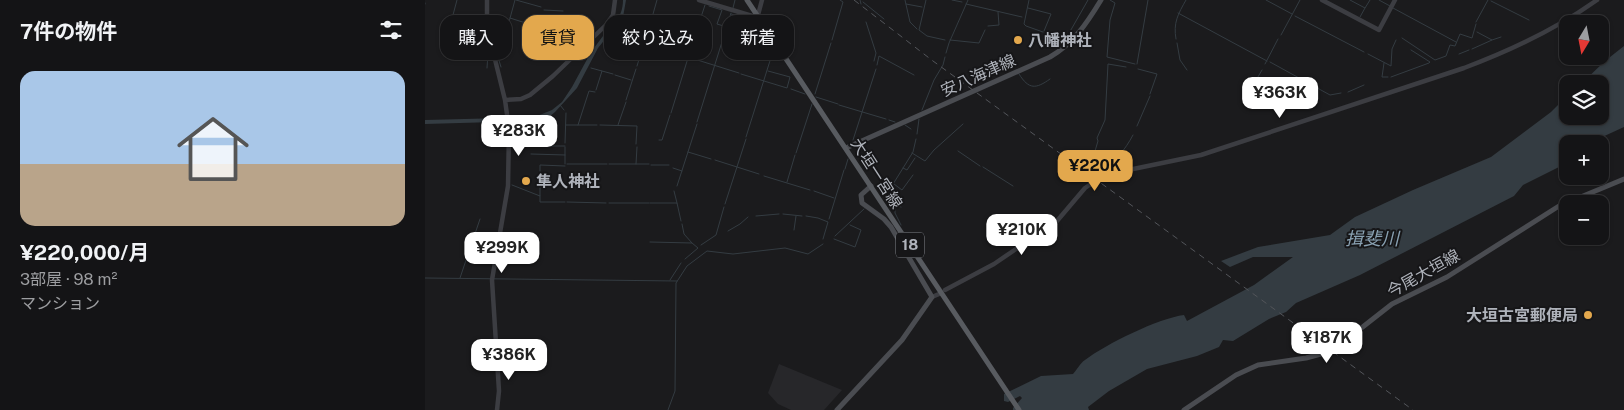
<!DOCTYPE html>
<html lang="ja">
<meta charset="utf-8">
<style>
body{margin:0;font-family:"Public Sans","Noto Sans JP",sans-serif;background:#1d1d1f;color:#f1f3f6;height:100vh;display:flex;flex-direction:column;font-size:19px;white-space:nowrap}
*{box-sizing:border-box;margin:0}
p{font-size:16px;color:#9d9ea1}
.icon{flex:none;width:28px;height:28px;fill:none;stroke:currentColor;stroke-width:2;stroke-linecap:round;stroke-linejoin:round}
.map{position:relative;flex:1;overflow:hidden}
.drawer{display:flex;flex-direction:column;background:#141416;width:425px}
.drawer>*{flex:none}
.top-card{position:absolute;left:15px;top:15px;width:475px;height:45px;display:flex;gap:10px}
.needle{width:32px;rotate:190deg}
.buttons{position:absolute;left:1134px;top:15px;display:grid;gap:10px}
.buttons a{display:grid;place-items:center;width:50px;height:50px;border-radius:10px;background:#141416;box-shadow:0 1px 4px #0004,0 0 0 1px #333335;font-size:25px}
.price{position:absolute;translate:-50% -42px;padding:0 11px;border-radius:10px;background:#fff;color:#222;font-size:16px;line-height:32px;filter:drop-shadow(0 1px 2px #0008)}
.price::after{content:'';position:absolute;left:50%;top:30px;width:15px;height:11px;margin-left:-8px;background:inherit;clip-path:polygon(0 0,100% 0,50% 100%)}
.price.on{background:#e3a84d;color:#111}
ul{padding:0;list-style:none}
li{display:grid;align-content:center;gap:10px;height:265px;padding:0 20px}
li+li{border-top:1px solid #333335}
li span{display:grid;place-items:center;height:155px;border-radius:15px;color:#555}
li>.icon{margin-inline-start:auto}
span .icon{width:90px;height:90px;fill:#fffc;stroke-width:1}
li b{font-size:21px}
h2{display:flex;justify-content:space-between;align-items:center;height:60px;padding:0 20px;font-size:21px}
.tag{padding:0 18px;border-radius:15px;background:#141416;box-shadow:0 1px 4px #0004,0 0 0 1px #333335;font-size:18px;line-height:45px}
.tag.on{background:#e3a84d;color:#111}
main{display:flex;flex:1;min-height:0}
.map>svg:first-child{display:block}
.built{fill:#27272a}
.water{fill:#343c42}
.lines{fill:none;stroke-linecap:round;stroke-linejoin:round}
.stream{stroke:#343c42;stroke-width:1}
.tertiary{stroke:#3c3d42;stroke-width:4.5}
.secondary{stroke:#4a4c51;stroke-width:5}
.primary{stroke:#585b60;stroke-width:5}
.rail{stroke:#53555a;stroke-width:1;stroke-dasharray:6 5;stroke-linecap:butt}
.poi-dot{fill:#e3a84d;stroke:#161618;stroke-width:2}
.labels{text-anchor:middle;stroke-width:4;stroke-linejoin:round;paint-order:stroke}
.shield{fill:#161618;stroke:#81848a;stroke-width:1}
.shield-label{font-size:15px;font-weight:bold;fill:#afb3bb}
.poi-label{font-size:16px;font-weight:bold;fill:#afb3bb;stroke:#161618;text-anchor:start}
.street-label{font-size:16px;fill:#afb3bb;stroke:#161618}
.water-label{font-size:18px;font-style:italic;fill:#89a1b2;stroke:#161618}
</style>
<main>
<section class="drawer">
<h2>7件の物件<svg class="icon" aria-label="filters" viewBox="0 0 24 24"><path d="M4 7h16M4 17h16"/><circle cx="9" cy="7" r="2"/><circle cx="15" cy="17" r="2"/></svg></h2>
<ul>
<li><span style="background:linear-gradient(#a9c7e8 60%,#b9a48a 0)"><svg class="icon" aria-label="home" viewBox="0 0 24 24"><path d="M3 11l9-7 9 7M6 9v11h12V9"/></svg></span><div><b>¥220,000/月</b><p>3部屋 · 98 m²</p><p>マンション</p></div></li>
</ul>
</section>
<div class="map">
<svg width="1199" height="410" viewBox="0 0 1199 410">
<rect width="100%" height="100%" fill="#1b1b1d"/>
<!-- built -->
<path class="built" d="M354,364L417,390L399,410H366L353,404L343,393Z"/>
<!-- water -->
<path class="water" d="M198,0H201L198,17L173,48L152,88L130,112L124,117L110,122L98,123L70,122L0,124V120L79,118L93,119L107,118L127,110L137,102L147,87L166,52L187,24C195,19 198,9 198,0Z
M1199,46V127L1162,144H1142V163L1098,185L1089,196L935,275L871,303L861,312L844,319L808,341L798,340L794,347L772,356L722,369L684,391L663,407L664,410H588V408L597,398L595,396L583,402L579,401V394L616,376L648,374C652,370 655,363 660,360C681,344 734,318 759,315L762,321L829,285L868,257H828L805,267L796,261L833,247L905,235L930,217L988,190L1066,157L1126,112L1142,96V116H1175V84H1156L1180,61Z"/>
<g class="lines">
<!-- stream -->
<path class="stream" d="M91,0L116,7
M435,0L436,4
M480,0L485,22L492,29
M501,0L494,30L502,36L520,40
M527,0L537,2
M604,0L599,24L601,26L618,32
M685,0L690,3L685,20L682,57L710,64
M841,0L867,14
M925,0L940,8L945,0
M954,0L965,6
M1066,1L1104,20
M438,2L459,19
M0,3V4
M481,4L497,7
M541,4L597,17
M284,6L297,10L292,24L302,27
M308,8L310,0
M603,8L626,14L619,31
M968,8L1031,42
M119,10L138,11
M753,13L842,61
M306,14L321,18L320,22L329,25L321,48
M870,16L939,52
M57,17L61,37
M935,17L940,8
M85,18L110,26
M119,22L128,25L138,24
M441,22L451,53L449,61
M1051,22L1063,0
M563,26L574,25L573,12
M224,28L232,0
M856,35L875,0
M69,38L86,41
M977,38L1010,60L1021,56L1025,45L1030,46L1035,34L1047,38L1051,24
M751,39C748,23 753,14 761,0
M79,40L90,0
M407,40L418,2L415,0
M525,40L554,43L560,30
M1067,40L1076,37
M21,41L32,0
M109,41L134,43
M220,41L223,31
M639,42L663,0
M752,43L755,60L762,70
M217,49L219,43
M1047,49L1067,40L1052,32
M521,53L524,43L543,0
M264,54L280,5
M943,54L966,66L967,49L971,40
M1034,54L1044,50
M266,58L314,73
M845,62L905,95L916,93
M959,63L957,77H963
M712,64L723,0
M840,64L853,39
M452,65L454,56L489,75
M212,66L216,53
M76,67L69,44H78
M701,67L683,64L680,120L672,138L673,141L667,161L676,170C691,161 700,150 708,135
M62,68L63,53L62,43
M166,68L177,71L171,90
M713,69L732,74L725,94
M177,71L188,74
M552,71L586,60
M316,74L362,88L365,77L343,71
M594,74C604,90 611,89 625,79
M190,75L206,80
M966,77L1004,63L1005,62L986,50
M830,82L837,70
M366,89L380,94
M923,92L939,85
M390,94L406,43
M391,97L413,104
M822,97L829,85
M201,100L211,69
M135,105L139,110
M414,105L461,119
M497,110L509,80L518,65L520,57
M246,113L263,58
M464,120L470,122
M272,122L306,13
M141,125H172
M153,125L164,91L170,92
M175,125L212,126L211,144
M193,125L201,102
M480,125L486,129
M712,126L725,96
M103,130L104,142
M492,134L494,119
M321,137L349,48
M234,140H237L245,115
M428,140L451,69
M140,143L141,113
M106,146H140
M533,151L555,166
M263,152L286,159
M371,153L387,104
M487,153L500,161L509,150L538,124
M106,154L140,155
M290,160L334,174
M140,164V147
M142,164H182
M184,164H224
M211,164L212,147
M226,165H244
M558,167L588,186
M248,168L257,171
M478,168L482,170L490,158
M420,169L423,159
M115,175V165L140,166
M339,176L385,190
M362,182L370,155
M469,184L477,190L488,175
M87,185L115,196V179
M252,186L272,124
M465,189L488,152L491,139
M249,191L252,203
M389,191L409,198
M462,191L470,204V213L476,225
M461,192L464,190
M115,196V202H140
M142,202L181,203
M184,203H224
M225,203H252L256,221
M300,204L321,139
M470,204L476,207
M358,214L377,216
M331,216L354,214
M381,216L393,218L403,222L398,239
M404,219L419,170
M369,230L371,216
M303,231L315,224L323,217
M410,236L439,209
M409,239L430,247L436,230L425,225
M225,242L267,243L259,234L257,224
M276,245L291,235L299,207
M260,259L273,248L267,243
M0,278L252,281
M35,278L55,219
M245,280L256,263
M243,410L250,391L251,283L262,266L282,251L308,254L360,248L383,254L398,244"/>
<!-- tertiary -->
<path class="tertiary" d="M62,0V27L80,100L84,129L83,186L67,280L74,391L72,410
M274,0L334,18
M897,0L954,30L970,0
M333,15L337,0
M80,100L96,99L105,95L128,76L181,25L188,15L190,0
M520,290L569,264L632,221L660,188L679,175L776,155L1039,68C1087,50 1130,30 1172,0
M507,297L514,294"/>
<!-- secondary -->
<path class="secondary" d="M421,148L625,57C649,43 662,23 676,0
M412,410L477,340L507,297L466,227L459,219L437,203L436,195L446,186
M759,410L811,375L833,365L881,358L907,351L967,304L1022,277L1134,206L1199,179"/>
<!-- primary -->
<path class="primary" d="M322,0L594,410"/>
<!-- rail -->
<path class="rail" d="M429,0L508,61L988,410"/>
</g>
<!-- markers -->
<g class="poi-dot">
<circle cx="593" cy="40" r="5"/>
<circle cx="101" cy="181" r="5"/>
<circle cx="1163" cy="315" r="5"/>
</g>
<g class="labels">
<!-- shield labels -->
<rect class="shield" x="471" y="232.5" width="28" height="25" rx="4"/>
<g class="shield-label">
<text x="485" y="250">18</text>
</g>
<!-- poi labels -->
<g class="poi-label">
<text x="603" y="46">八幡神社</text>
<text x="111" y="187">隼人神社</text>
<text x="1153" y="321" text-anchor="end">大垣古宮郵便局</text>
</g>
<!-- street labels -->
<g class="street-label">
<text transform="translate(553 75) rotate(-24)" y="6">安八海津線</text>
<text transform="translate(452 173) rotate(57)" y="6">大垣一宮線</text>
<text transform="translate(998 273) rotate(-29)" y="6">今尾大垣線</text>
</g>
<!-- water labels -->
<g class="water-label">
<text x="947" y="245">揖斐川</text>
</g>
</g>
</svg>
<div class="buttons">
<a><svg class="needle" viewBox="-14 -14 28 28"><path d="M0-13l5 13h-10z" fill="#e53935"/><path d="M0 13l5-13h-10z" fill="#9d9ea1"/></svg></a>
<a><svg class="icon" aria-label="layers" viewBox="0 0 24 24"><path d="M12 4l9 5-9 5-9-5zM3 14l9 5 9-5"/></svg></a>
<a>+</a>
<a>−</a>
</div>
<b class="price" style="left:855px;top:119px">¥363K</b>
<b class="price" style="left:94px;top:157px">¥283K</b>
<b class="price on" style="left:670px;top:192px">¥220K</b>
<b class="price" style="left:597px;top:256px">¥210K</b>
<b class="price" style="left:77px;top:274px">¥299K</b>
<b class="price" style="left:902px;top:364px">¥187K</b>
<b class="price" style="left:84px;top:381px">¥386K</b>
<div class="top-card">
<a class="tag">購入</a>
<a class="tag on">賃貸</a>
<a class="tag">絞り込み</a>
<a class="tag">新着</a>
</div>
</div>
</main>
